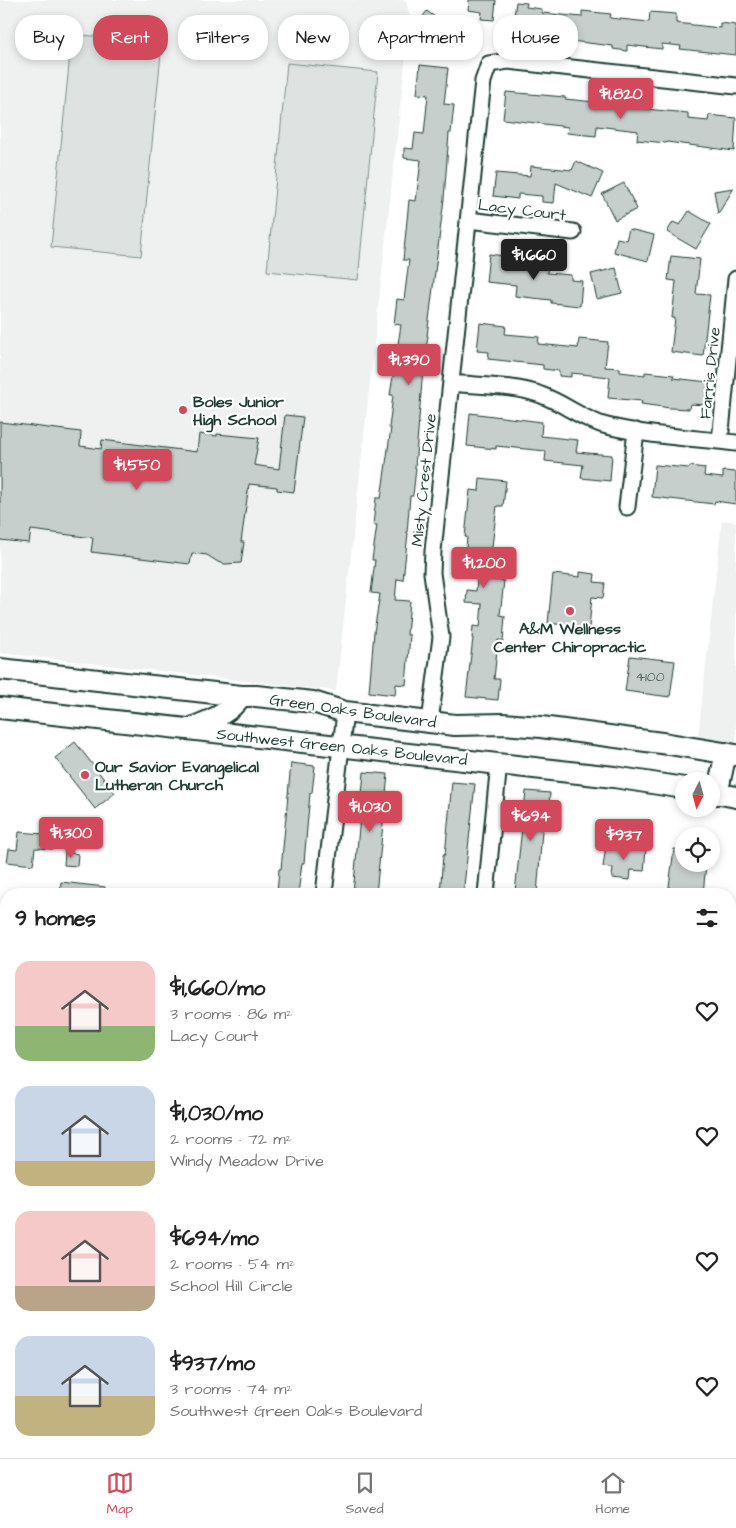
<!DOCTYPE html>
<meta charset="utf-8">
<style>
body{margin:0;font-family:"Architects Daughter",sans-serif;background:#f2f2f2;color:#222;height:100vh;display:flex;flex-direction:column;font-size:19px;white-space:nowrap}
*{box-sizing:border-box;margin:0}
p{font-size:16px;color:#767676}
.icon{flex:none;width:28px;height:28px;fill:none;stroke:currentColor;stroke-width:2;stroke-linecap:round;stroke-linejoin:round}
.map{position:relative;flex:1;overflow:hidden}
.panel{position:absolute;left:0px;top:888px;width:736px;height:571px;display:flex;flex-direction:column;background:#fff;border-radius:20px 20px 0 0;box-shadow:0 2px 8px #0003}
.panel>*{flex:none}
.top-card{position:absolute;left:15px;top:15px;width:706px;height:45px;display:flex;gap:10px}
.needle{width:32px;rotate:186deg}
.buttons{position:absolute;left:675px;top:772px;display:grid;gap:10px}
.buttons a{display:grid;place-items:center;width:45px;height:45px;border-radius:50%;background:#fff;box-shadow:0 2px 8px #0003;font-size:25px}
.price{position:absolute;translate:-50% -42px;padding:0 11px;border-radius:5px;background:#d1495b;color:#fff;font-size:16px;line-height:32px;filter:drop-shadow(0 1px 2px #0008)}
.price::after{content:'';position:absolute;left:50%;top:30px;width:15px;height:11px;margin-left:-8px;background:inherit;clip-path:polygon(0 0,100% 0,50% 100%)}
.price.selected{background:#222;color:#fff}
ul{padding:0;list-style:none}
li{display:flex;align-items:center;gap:15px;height:125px;padding:0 15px}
li span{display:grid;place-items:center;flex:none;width:140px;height:100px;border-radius:15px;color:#555}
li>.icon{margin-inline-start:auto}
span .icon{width:60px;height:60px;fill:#fffc;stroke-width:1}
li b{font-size:21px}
h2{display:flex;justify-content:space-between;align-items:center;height:60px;padding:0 15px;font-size:21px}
.tag{padding:0 18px;border-radius:20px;background:#fff;box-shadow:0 2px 8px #0003;font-size:18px;line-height:45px}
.tag.selected{background:#d1495b;color:#fff}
.tabs{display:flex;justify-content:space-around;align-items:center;height:70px;border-top:1px solid #e0e0e0;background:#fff;font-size:14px;color:#767676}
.tabs a{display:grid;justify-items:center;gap:2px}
.tabs .selected{color:#d1495b}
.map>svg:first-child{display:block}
.built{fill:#eef1f0}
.green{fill:#dee3e2;stroke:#7e908b}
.building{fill:#c7cfcc;stroke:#1f3d34}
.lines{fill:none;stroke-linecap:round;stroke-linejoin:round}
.minor-casing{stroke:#1f3d34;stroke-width:19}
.major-casing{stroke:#1f3d34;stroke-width:24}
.minor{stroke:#fff;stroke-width:15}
.major{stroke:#fff;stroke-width:20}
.poi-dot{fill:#d1495b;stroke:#fff;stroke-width:2}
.labels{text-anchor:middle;stroke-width:4.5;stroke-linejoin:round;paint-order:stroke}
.number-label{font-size:14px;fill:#49625a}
.street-label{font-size:16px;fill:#1f3d34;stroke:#fff}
.poi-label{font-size:16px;font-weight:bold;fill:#1f3d34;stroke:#fff;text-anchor:start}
</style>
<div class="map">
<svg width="736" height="1458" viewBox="0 0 736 1458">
<rect width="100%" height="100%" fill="#fff"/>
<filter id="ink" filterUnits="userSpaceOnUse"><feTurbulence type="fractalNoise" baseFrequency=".02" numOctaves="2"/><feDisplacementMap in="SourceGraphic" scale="10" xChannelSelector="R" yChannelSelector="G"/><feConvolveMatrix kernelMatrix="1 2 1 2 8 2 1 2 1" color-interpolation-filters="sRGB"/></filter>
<g filter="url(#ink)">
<!-- built -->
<path class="built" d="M0,0H406L410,18L336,691L0,653Z
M722,520L736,522V746L698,737Z"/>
<!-- green -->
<path class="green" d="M72,34L162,43L141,256L51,247Z
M287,63L378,72L358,280L267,271Z"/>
<!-- building -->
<path class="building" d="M469,0H496L494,20L481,19L482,12L468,10Z
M516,2L527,3L526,7L542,9V13L582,17V11L611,14L610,18L649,22L650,12L676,14V23L720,28V23L736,25V55L680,49L681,46L662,44V49L627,45V51L613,49V46L545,38V35L512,31Z
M427,11L453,31L440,47L415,27Z
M420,65L448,68L444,104L454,105L451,133H449L444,199L427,336H428L423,369L415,468H416L413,496H410L407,533H408L403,580L397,579L395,600L410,601L407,635H410L406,685L396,684L395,695L369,692L374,632L380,594L371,593L375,560H372L377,525H373L376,498H381L391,428H389L393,395H390L401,325L394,324L397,299L404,300L409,260H403L409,200L416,201L421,160L404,158V148L413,149L415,133L424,134L428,95L417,94Z
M506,92L565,97V99L605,103V102L634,105V108L688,113V119L708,121L709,115L736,118L734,151L667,142L666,143L637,140L638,131L597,126L596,136L567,133L568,127L503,119Z
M576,161L603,173L592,198L556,183L554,203L542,202V196L518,194V199L493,196L496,173L530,176L531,166L572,170Z
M624,183L637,209L615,220L602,194Z
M734,188L718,214L714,191Z
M689,211L711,224L696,249L667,232L673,222L680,225Z
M629,229L654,235L648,261L614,252L617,238L626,240Z
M489,254L512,257V261L548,265L547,273L571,275V280L582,281L580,306L551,303V300L515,296L516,285L486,282Z
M671,256L700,259L696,294L710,295L703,356L671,352L675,318H672L676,281L668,280Z
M616,268L622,293L597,299L591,274Z
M480,323L506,326L505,334L539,337L538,344L578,348L579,339L608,342L605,367L620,368V372L645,375V372L674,375L673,378L708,382L705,405L690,404L689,409L670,408L641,404L642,401L608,398L610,377L571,373V377L559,376V371L543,369V365L488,359L489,352L477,351Z
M470,413L542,422L541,436L578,440L576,452L612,455L610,481L581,478L583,465L545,461L546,451L496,446V449L467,446Z
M285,415L303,417L294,492L277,490V487L249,484L241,542H244L241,563L225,564L218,562L207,555L192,553L190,564L91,552L93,538L31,530L29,543L0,540V422L81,432L80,446L101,449L102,440L197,452L199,434L217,436V434L259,438L254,465L279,469Z
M655,465L689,468L690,466L705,468L704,476L723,478V471L736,472V504L715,501L714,504L652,497Z
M480,478L506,481L503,506H497L488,579L504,581L500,615L505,616L503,641L498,640L494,679H500L498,700L466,697L473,638H472L473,626L480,627L482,604L466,603L467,590L476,591L478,572L464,570L467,537H465L470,490L479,491Z
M580,572L595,574L594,582L605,583L603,598L592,597L589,628L548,623L553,574L580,577Z
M630,656L675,661L670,697L625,691Z
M75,742L115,793L95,809L55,758Z
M291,763L315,766L312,793H310L304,863H302L298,894H277L279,869H281Z
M364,772L388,774L376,894H353Z
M452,782L475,784L464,886L463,894H440L443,855H445Z
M526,791L550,793L549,807L544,806L537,894L515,892Z
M19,832L55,835L53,849L35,848L33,865L7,862L9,849L17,850Z
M606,845L646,849L644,871L631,870L630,880L612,878L613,868L603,867Z
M674,849L684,850V864H706L703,894H668Z
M65,852L78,854L77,866L64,865Z
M61,882L105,887V894H60Z"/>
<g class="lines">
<!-- minor casing -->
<g class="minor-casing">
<path id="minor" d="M468,220L573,232
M451,383C479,386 515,385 541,395C564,403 583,420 607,426C649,436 693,438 736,443
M720,441L736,279
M627,507L636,431
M430,722L441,637L432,573L433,551L483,81L489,64L508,61L736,86
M324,894L345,712
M486,894L499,763
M730,978L736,979
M250,1458V1452
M527,1458L528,1452"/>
</g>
<!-- major casing -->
<g class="major-casing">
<path id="major" d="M0,669L241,696H256L313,702L345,712L455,725L503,724L541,727L669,744L736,755
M0,708L614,777L684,788
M192,728C211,720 229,714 241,696
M711,792L736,797
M717,794L726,753"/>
</g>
<!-- minor -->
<use href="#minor" class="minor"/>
<!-- major -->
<use href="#major" class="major"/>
</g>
</g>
<!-- markers -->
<g class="poi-dot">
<circle cx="183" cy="410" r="5"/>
<circle cx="570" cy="611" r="5"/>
<circle cx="85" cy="775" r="5"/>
</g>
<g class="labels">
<!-- number labels -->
<g class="number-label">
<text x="650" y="681">4100</text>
</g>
<!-- street labels -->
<g class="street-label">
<text transform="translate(522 209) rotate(7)" y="6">Lacy Court</text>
<text transform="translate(709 373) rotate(-84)" y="6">Farris Drive</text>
<text transform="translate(423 480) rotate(-84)" y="6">Misty Crest Drive</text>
<text transform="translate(353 710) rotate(8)" y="6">Green Oaks Boulevard</text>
<text transform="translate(342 746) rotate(6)" y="6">Southwest Green Oaks Boulevard</text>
</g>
<!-- poi labels -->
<g class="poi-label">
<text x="193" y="407">Boles Junior<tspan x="193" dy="18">High School</tspan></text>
<text x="570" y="634" text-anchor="middle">A&amp;M Wellness<tspan x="570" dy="18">Center Chiropractic</tspan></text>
<text x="95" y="772">Our Savior Evangelical<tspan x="95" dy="18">Lutheran Church</tspan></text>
</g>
</g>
</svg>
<div class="buttons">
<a><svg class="needle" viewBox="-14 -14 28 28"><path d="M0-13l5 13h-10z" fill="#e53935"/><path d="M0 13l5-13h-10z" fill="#767676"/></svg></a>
<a><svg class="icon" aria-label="locate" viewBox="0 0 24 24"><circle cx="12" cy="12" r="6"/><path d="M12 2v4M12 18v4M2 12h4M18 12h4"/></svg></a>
</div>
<b class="price" style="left:621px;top:120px">$1,820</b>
<b class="price selected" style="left:534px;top:281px">$1,660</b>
<b class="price" style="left:409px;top:386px">$1,390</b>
<b class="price" style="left:137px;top:491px">$1,550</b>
<b class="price" style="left:484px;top:589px">$1,200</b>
<b class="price" style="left:370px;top:833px">$1,030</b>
<b class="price" style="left:531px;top:842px">$694</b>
<b class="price" style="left:71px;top:859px">$1,300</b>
<b class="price" style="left:624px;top:861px">$937</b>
<div class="top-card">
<a class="tag">Buy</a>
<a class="tag selected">Rent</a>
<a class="tag">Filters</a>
<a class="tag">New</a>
<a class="tag">Apartment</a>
<a class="tag">House</a>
</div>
<section class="panel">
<h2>9 homes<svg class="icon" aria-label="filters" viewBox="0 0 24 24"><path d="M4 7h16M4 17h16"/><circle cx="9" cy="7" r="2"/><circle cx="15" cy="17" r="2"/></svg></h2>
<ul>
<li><span style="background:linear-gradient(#f6c9c9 65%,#8fb573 0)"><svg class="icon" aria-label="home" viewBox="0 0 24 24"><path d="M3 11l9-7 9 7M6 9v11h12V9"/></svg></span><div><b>$1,660/mo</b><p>3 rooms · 86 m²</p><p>Lacy Court</p></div><svg class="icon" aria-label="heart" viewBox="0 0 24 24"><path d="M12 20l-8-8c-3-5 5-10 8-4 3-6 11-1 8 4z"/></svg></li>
<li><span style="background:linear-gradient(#c9d6e8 75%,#c2b280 0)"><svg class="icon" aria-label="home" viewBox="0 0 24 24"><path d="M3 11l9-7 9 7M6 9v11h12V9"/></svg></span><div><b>$1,030/mo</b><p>2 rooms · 72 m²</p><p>Windy Meadow Drive</p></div><svg class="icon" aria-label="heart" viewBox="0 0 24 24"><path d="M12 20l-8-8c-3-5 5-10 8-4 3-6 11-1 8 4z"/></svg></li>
<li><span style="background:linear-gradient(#f6c9c9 75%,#b9a48a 0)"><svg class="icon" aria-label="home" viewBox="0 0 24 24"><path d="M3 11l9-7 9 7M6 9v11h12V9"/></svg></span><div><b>$694/mo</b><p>2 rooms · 54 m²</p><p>School Hill Circle</p></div><svg class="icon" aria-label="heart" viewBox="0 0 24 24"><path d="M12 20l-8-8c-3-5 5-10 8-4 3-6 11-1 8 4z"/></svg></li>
<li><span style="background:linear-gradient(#c9d6e8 60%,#c2b280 0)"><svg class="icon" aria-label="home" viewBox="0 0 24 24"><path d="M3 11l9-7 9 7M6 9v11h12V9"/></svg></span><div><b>$937/mo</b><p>3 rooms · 74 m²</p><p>Southwest Green Oaks Boulevard</p></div><svg class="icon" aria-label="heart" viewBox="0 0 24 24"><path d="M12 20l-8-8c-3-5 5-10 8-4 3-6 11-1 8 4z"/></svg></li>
</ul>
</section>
</div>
<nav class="tabs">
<a class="selected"><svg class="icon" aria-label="map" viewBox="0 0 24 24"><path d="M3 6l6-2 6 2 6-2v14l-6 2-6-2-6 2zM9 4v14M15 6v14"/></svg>Map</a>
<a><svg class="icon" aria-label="saved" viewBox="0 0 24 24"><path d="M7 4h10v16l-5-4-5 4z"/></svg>Saved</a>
<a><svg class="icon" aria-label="home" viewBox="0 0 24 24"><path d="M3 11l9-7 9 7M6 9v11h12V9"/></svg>Home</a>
</nav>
